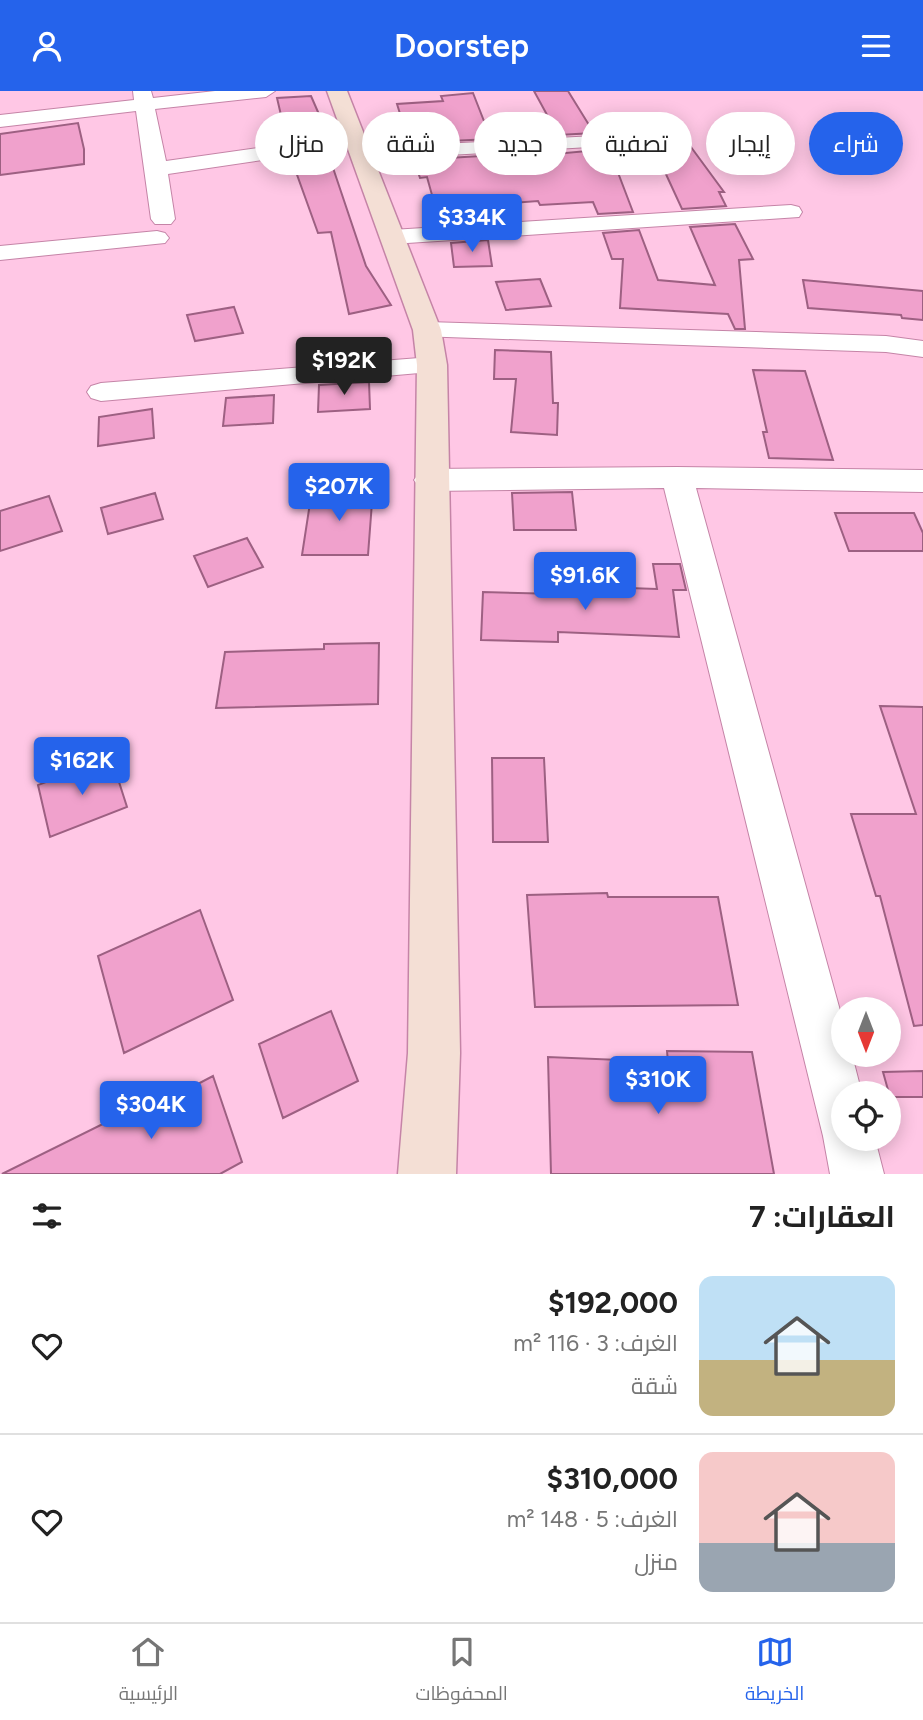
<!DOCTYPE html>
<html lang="ar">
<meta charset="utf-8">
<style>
body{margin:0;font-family:Figtree,Cairo,sans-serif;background:#f6f6f6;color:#222;direction:rtl;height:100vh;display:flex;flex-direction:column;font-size:26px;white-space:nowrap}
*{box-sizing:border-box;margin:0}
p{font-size:23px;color:#767676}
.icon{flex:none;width:38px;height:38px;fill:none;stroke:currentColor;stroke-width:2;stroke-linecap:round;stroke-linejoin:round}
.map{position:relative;height:1083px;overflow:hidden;direction:ltr}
.side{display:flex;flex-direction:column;background:#fff;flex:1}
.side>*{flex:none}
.hud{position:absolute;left:21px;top:21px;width:882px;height:63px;direction:rtl;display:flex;gap:14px}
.needle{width:46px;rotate:180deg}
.buttons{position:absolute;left:831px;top:906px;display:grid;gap:14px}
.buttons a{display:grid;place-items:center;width:70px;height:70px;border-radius:50%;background:#fff;box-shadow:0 4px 18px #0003;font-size:35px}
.price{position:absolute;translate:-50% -60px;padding:0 16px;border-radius:7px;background:#2563eb;color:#fff;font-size:23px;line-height:46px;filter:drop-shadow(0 2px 4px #0008)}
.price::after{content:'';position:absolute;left:50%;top:42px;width:21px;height:16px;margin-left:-10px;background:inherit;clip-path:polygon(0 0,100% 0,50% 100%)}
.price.active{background:#222;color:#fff}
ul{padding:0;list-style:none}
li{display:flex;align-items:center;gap:21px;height:175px;padding:0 28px}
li+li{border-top:2px solid #e0e0e0}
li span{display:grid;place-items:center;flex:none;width:196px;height:140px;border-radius:14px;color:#555}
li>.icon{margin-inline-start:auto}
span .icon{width:84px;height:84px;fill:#fffc;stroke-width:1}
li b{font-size:30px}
h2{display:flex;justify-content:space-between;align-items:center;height:84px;padding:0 28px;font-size:30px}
.tag{padding:0 24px;border-radius:32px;background:#fff;box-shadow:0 4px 18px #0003;font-size:24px;line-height:63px}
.tag.active{background:#2563eb;color:#fff}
header{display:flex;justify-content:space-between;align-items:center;height:91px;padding:0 28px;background:#2563eb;color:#fff;font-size:32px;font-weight:600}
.dock{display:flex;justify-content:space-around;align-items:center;height:98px;border-top:2px solid #e0e0e0;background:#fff;font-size:19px;color:#767676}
.dock a{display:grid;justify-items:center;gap:4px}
.dock .active{color:#2563eb}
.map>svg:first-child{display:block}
.building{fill:#f0a1cc;stroke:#9d6082;stroke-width:2}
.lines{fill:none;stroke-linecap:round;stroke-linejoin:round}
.street-casing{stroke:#c584a7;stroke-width:2}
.secondary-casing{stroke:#c584a7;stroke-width:3}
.street{fill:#fff;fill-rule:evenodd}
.secondary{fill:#f4dfd5;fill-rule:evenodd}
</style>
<header><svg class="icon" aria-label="menu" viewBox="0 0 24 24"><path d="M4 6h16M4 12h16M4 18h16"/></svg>Doorstep<svg class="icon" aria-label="person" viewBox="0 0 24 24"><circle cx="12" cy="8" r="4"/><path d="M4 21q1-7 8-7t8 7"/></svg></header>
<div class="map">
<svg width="923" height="1083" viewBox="0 0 923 1083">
<rect width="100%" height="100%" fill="#ffc7e5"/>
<!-- building -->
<path class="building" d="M534,0H568L594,42L558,44Z
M473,2L491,48L409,52L397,13L443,10L441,5Z
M311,5L325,37L318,38L321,45L287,50L277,7Z
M78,32L84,58V73L0,84V43Z
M688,52L724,101H719L726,115L682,118L653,55Z
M609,58L633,121L598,123L593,111L540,114L538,110L483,114L486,130L449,133L448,121L437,122L427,86L420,87L414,69L498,64L499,68Z
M328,62L366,175L391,214L349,223L331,141L318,142L291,67Z
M735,133L753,168L739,169L745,238H735L728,223L620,217L623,168H612L603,142L639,139L658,189L715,194L690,136Z
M488,149L492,175L454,176L451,152Z
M540,188L551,215L506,219L496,191Z
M803,189L923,200V229L902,227L901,224L808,217Z
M234,216L243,242L195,250L187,224Z
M495,259L551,261L553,312H558L557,344L511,341L516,288H494Z
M753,279L805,280L833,369L769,367L763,341H767Z
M369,291L370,318L318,321L319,294Z
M274,304L273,332L223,335L226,307Z
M152,318L154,347L98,355L99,326Z
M373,398L368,464H302L312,399Z
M572,401L576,439H514L512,402Z
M155,402L163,428L108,443L101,417Z
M49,405L62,440L0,460V420Z
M835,422H914L923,442V460H849Z
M247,447L263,476L208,496L194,465Z
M653,473H680L686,499H673L679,546L558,541V551L481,549L483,501L600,504V496L657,498Z
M379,552L378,613L216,617L225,561L324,558V553Z
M880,615L923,616V934L914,935L880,805H876L851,723H916Z
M111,666L127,716L50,746L38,694Z
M492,667H544L548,751H493Z
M607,802L608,806H718L738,914L535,916L527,804Z
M200,819L233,909L124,962L98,865Z
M331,920L358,990L283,1027L259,953Z
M667,960L752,961L774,1083H551L548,966L668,971Z
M923,980V1006H890L883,981Z
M213,985L242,1071L220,1083H2L129,1020L131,1028Z"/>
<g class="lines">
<!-- street casing -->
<g class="street-casing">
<path id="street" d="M133,0H151L153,7L215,0H275L266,6L155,18L166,70L356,43L363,45L366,49L363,53L356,55L168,83L175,128L171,133H155L151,128L136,20L0,36V24L134,9Z
M634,43L641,45L644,49L641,53L362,69L355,67L351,63L355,59L362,57Z
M791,114L799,116L802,121L799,126L392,153L384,151L380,146L384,141L392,139Z
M157,140L165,142L169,147L165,152L0,169V155Z
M427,231L886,245L923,250V266L886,261L418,245L414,239L418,233Z
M432,266L442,268L446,274L442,280L101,310L91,307L87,301L91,295L101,292Z
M677,376L923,379V401L696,397L844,934V964H852L862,1003H844V1048H875L884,1083H830L823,1045L664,397L430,400L419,396L414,389L419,382L430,378Z"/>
</g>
<!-- secondary casing -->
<g class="secondary-casing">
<path id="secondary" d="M327,0H347L441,239L447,274L460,962L456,1083H398L408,962L417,274L413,239Z"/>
</g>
<!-- street -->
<use href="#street" class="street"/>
<!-- secondary -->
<use href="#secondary" class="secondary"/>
</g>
</svg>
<div class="buttons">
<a><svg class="needle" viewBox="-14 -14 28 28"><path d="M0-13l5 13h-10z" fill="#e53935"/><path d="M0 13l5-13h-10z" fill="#767676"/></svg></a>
<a><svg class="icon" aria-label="locate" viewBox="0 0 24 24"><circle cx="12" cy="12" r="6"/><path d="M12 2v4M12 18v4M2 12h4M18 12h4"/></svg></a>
</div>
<b class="price" style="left:472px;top:163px">$334K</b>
<b class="price active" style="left:344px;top:306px">$192K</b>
<b class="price" style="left:339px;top:432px">$207K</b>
<b class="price" style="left:585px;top:521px">$91.6K</b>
<b class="price" style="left:82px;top:706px">$162K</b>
<b class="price" style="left:658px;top:1025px">$310K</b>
<b class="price" style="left:151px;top:1050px">$304K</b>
<div class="hud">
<a class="tag active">شراء</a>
<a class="tag">إيجار</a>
<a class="tag">تصفية</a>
<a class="tag">جديد</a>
<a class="tag">شقة</a>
<a class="tag">منزل</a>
</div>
</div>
<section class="side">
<h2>العقارات: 7<svg class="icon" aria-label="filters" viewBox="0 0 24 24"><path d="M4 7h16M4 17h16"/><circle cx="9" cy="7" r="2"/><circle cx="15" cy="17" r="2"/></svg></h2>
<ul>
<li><span style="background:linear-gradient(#bfe0f5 60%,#c2b280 0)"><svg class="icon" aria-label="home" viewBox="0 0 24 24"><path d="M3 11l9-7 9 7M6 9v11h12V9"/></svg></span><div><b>$192,000</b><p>الغرف: 3 · 116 m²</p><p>شقة</p></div><svg class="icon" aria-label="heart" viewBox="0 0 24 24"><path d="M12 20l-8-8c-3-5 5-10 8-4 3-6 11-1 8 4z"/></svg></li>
<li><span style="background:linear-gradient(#f6c9c9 65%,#9aa5b1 0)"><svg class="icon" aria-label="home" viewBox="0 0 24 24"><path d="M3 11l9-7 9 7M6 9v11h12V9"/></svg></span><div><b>$310,000</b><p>الغرف: 5 · 148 m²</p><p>منزل</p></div><svg class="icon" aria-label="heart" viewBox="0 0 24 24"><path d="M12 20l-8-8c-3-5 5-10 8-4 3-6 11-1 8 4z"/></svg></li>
</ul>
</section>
<nav class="dock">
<a class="active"><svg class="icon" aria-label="map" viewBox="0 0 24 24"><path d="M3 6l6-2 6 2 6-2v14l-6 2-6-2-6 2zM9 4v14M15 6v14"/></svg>الخريطة</a>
<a><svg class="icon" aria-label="saved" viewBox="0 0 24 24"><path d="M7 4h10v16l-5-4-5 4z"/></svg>المحفوظات</a>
<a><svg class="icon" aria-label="home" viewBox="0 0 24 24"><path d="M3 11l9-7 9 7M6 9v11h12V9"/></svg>الرئيسية</a>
</nav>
